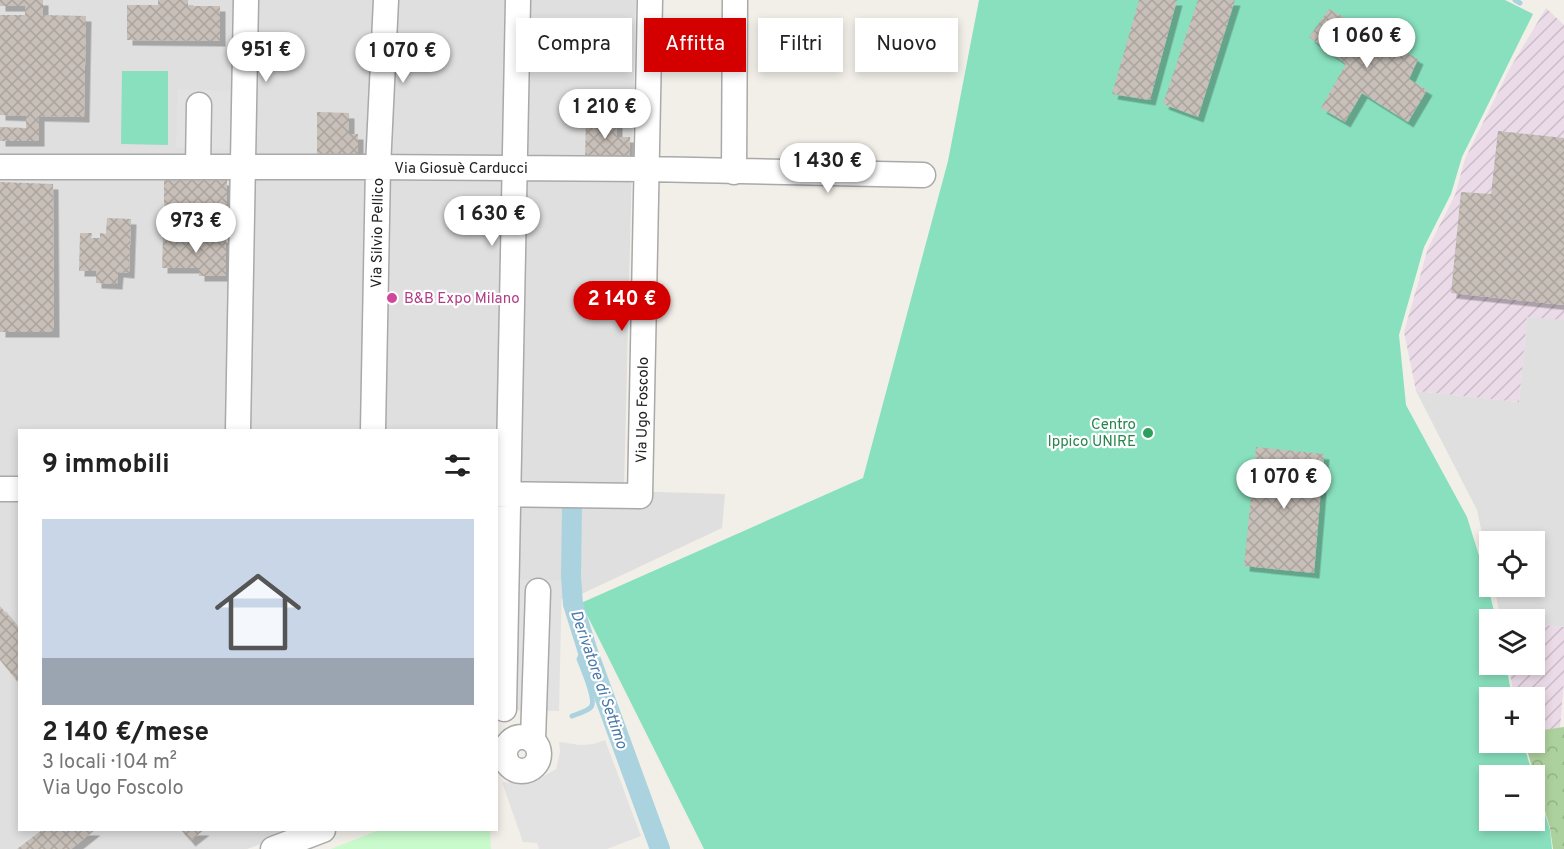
<!DOCTYPE html>
<html lang="it">
<meta charset="utf-8">
<style>
body{margin:0;font-family:Overpass,sans-serif;background:#f2f2f2;color:#222;height:100vh;display:flex;flex-direction:column;font-size:22px;white-space:nowrap}
*{box-sizing:border-box;margin:0}
p{font-size:20px;color:#767676}
.icon{flex:none;width:33px;height:33px;fill:none;stroke:currentColor;stroke-width:2;stroke-linecap:round;stroke-linejoin:round}
.map{position:relative;flex:1;overflow:hidden}
.details{position:absolute;left:18px;top:429px;width:480px;height:402px;display:flex;flex-direction:column;background:#fff;border-radius:0px;box-shadow:0 3px 9px #0003}
.details>*{flex:none}
.guide{position:absolute;left:516px;top:18px;width:570px;height:54px;display:flex;gap:12px}
.controls{position:absolute;left:1479px;top:531px;display:grid;gap:12px}
.controls a{display:grid;place-items:center;width:66px;height:66px;border-radius:0px;background:#fff;box-shadow:0 3px 9px #0003;font-size:30px}
.price{position:absolute;translate:-50% -51px;padding:0 14px;border-radius:21px;background:#fff;color:#222;font-size:20px;line-height:39px;filter:drop-shadow(0 2px 3px #0008)}
.price::after{content:'';position:absolute;left:50%;top:36px;width:18px;height:14px;margin-left:-9px;background:inherit;clip-path:polygon(0 0,100% 0,50% 100%)}
.price.active{background:#d40000;color:#fff}
ul{padding:0;list-style:none}
li{display:grid;align-content:center;gap:12px;height:318px;padding:0 24px}
li+li{border-top:2px solid #e0e0e0}
li span{display:grid;place-items:center;height:186px;border-radius:0px;color:#555}
li>.icon{margin-inline-start:auto}
span .icon{width:108px;height:108px;fill:#fffc;stroke-width:1}
li b{font-size:26px}
h2{display:flex;justify-content:space-between;align-items:center;height:72px;padding:0 24px;font-size:26px}
.tag{padding:0 21px;border-radius:0px;background:#fff;box-shadow:0 3px 9px #0003;font-size:21px;line-height:54px}
.tag.active{background:#d40000;color:#fff}
.map>svg:first-child{display:block}
.residential{fill:#e0dfdf}
.industrial{fill:url(#industrial-furrows)}
.forest{fill:url(#forest-crowns)}
.park{fill:#c8facc}
.pitch{fill:#88e0be}
.parking{fill:#e2e2e2}
.lines{fill:none;stroke-linecap:round;stroke-linejoin:round}
.stream{stroke:#aad3df;stroke-width:5}
.canal{stroke:#aad3df;stroke-width:20}
.building{fill:url(#building-cross-hatch);filter:url(#shadow)}
.minor-casing{stroke:#a9a9a9;stroke-width:27}
.minor{stroke:#fff;stroke-width:24}
.hotel-dot{fill:#d1479c;stroke:#fff;stroke-width:2}
.leisure-dot{fill:#2e9e5b;stroke:#fff;stroke-width:2}
.labels{text-anchor:middle;stroke-width:4.5;stroke-linejoin:round;paint-order:stroke}
.street-label{font-size:15px;fill:#222;stroke:#fff}
.hotel-label{font-size:15px;fill:#b23c85;stroke:#fff;text-anchor:start}
.leisure-label{font-size:15px;fill:#27864d;stroke:#fff;text-anchor:end}
.water-label{font-size:16px;font-style:italic;fill:#4a7aab;stroke:#fff}
</style>
<div class="map">
<svg width="1564" height="849" viewBox="0 0 1564 849">
<defs>
<pattern id="industrial-furrows" width="10" height="10" patternUnits="userSpaceOnUse" patternTransform="scale(1.5)"><rect width="10" height="10" fill="#ebdbe8"/><path d="M-1 1l2-2M0 10L10 0M9 11l2-2" fill="none" stroke="#c9bcc7"/></pattern>
<pattern id="forest-crowns" width="20" height="18" patternUnits="userSpaceOnUse" patternTransform="scale(1.5)"><rect width="20" height="18" fill="#add19e"/><path d="M2 6a3 3 0 1 1 6 0M12 15a3 3 0 1 1 6 0" fill="none" stroke="#95b388"/></pattern>
<pattern id="building-cross-hatch" width="8" height="8" patternUnits="userSpaceOnUse" patternTransform="scale(1.5)"><rect width="8" height="8" fill="#c7bfb8"/><path d="M0 0l8 8M0 8l8-8" fill="none" stroke="#aba49e"/></pattern>
<filter id="shadow"><feDropShadow dx="5.5" dy="5.5" stdDeviation="0" flood-color="#0004"/></filter>
</defs>
<rect width="100%" height="100%" fill="#f2efe9"/>
<!-- residential -->
<path class="residential" d="M0,0H636L624,491L725,494L722,528L573,598L497,606L496,430H20V830H299L247,849H0Z
M1527,316L1564,320V627L1535,624L1534,620L1501,619L1494,587L1534,586V542H1490L1489,566L1477,510L1416,391L1519,402Z"/>
<!-- industrial -->
<path class="industrial" d="M1546,8L1564,25V320L1527,317L1519,402L1416,391L1404,332L1428,248L1455,195L1465,159L1510,68Z
M1535,624L1564,627V681L1560,728L1535,731L1534,698L1514,697L1509,665L1534,664Z"/>
<!-- forest -->
<path class="forest" d="M1564,727V849H1553L1550,828L1525,743L1534,742L1535,731Z"/>
<!-- park -->
<path class="park" d="M379,830H490L491,849H331Z"/>
<!-- pitch -->
<path class="pitch" d="M979,0H1505L1533,14L1462,157L1451,194L1424,247L1399,335L1406,405L1467,517L1485,575L1496,619L1490,620V664L1506,665L1512,697L1490,698V742L1523,743L1533,775L1490,776V820H1534L1535,781L1550,830L1552,849H704L581,603L863,478L948,161Z
M122,71H168V145L121,144Z"/>
<!-- parking -->
<path class="parking" d="M178,89L233,91L231,150L176,148Z
M515,579L562,580L559,711L512,710Z
M605,740L641,836L607,849H539L537,843L523,842L502,782L530,784L556,769L560,752L559,742L580,745L594,744Z"/>
<g class="lines">
<!-- stream -->
<path class="stream" d="M1515,0L1520,3
M572,716C577,714 588,711 591,707C597,701 582,667 579,659L581,655L588,652"/>
<!-- canal -->
<path class="canal" d="M572,504L571,577L573,604L588,652L660,849"/>
</g>
<!-- building -->
<path class="building" d="M0,0H43V15L86,16L84,117L39,116V141H0V127L26,128V116L0,115V15H25V6H0Z
M158,0H188V6H220V41L127,40V5H158Z
M1139,0H1177L1150,100L1112,94Z
M1198,0H1235L1198,117L1163,104Z
M1329,9L1418,59L1409,79L1427,90L1408,122L1362,93L1345,122L1321,108L1346,64L1309,37Z
M317,112L349,113V134H358V160H317Z
M586,112L617,113V137H630L629,164L585,163Z
M1498,131L1564,138V305L1451,293L1461,192L1491,194Z
M164,180H227V219H201V210H164Z
M0,182L53,184L54,332H0Z
M107,218L131,219L129,273L118,272L117,284L96,283V271H79L80,233H92L91,238H100V233L106,234Z
M163,237H226V276H199V268H162Z
M1256,447L1324,454L1314,573L1244,566Z
M0,606L20,630V685L0,660Z
M42,830H95L71,849H17Z
M181,830H204L190,841Z"/>
<g class="lines">
<!-- minor casing -->
<g class="minor-casing">
<path id="minor" d="M0,167H365L647,169L923,175
M198,167L199,105
M734,172L735,0
M238,430L246,0
M373,430L378,167L386,0
M0,489H20
M496,494L640,496L650,0
M504,709L518,0
M505 754a17 17 0 1 1 34 0a17 17 0 1 1-34 0Z
M533,740L538,591
M273,849L323,830"/>
</g>
<!-- minor -->
<use href="#minor" class="minor"/>
</g>
<!-- markers -->
<circle class="hotel-dot" cx="392" cy="298" r="6"/>
<circle class="leisure-dot" cx="1148" cy="433" r="6"/>
<g class="labels">
<!-- street labels -->
<g class="street-label">
<text x="461" y="173">Via Giosuè Carducci</text>
<text transform="translate(377 233) rotate(-89)" y="5">Via Silvio Pellico</text>
<text transform="translate(642 410) rotate(-89)" y="5">Via Ugo Foscolo</text>
</g>
<!-- hotel labels -->
<g class="hotel-label">
<text x="404" y="303">B&amp;B Expo Milano</text>
</g>
<!-- leisure labels -->
<g class="leisure-label">
<text x="1136" y="429">Centro<tspan x="1136" dy="17">Ippico UNIRE</tspan></text>
</g>
<!-- water labels -->
<g class="water-label">
<text transform="translate(600 679) rotate(71)" y="6">Derivatore di Settimo</text>
</g>
</g>
</svg>
<div class="controls">
<a><svg class="icon" aria-label="locate" viewBox="0 0 24 24"><circle cx="12" cy="12" r="6"/><path d="M12 2v4M12 18v4M2 12h4M18 12h4"/></svg></a>
<a><svg class="icon" aria-label="layers" viewBox="0 0 24 24"><path d="M12 4l9 5-9 5-9-5zM3 14l9 5 9-5"/></svg></a>
<a>+</a>
<a>−</a>
</div>
<b class="price" style="left:1367px;top:69px">1 060 €</b>
<b class="price" style="left:266px;top:83px">951 €</b>
<b class="price" style="left:403px;top:84px">1 070 €</b>
<b class="price" style="left:605px;top:140px">1 210 €</b>
<b class="price" style="left:828px;top:194px">1 430 €</b>
<b class="price" style="left:492px;top:247px">1 630 €</b>
<b class="price" style="left:196px;top:254px">973 €</b>
<b class="price active" style="left:622px;top:332px">2 140 €</b>
<b class="price" style="left:1284px;top:510px">1 070 €</b>
<div class="guide">
<a class="tag">Compra</a>
<a class="tag active">Affitta</a>
<a class="tag">Filtri</a>
<a class="tag">Nuovo</a>
</div>
<section class="details">
<h2>9 immobili<svg class="icon" aria-label="filters" viewBox="0 0 24 24"><path d="M4 7h16M4 17h16"/><circle cx="9" cy="7" r="2"/><circle cx="15" cy="17" r="2"/></svg></h2>
<ul>
<li><span style="background:linear-gradient(#c9d6e8 75%,#9aa5b1 0)"><svg class="icon" aria-label="home" viewBox="0 0 24 24"><path d="M3 11l9-7 9 7M6 9v11h12V9"/></svg></span><div><b>2 140 €/mese</b><p>3 locali · 104 m²</p><p>Via Ugo Foscolo</p></div></li>
</ul>
</section>
</div>
